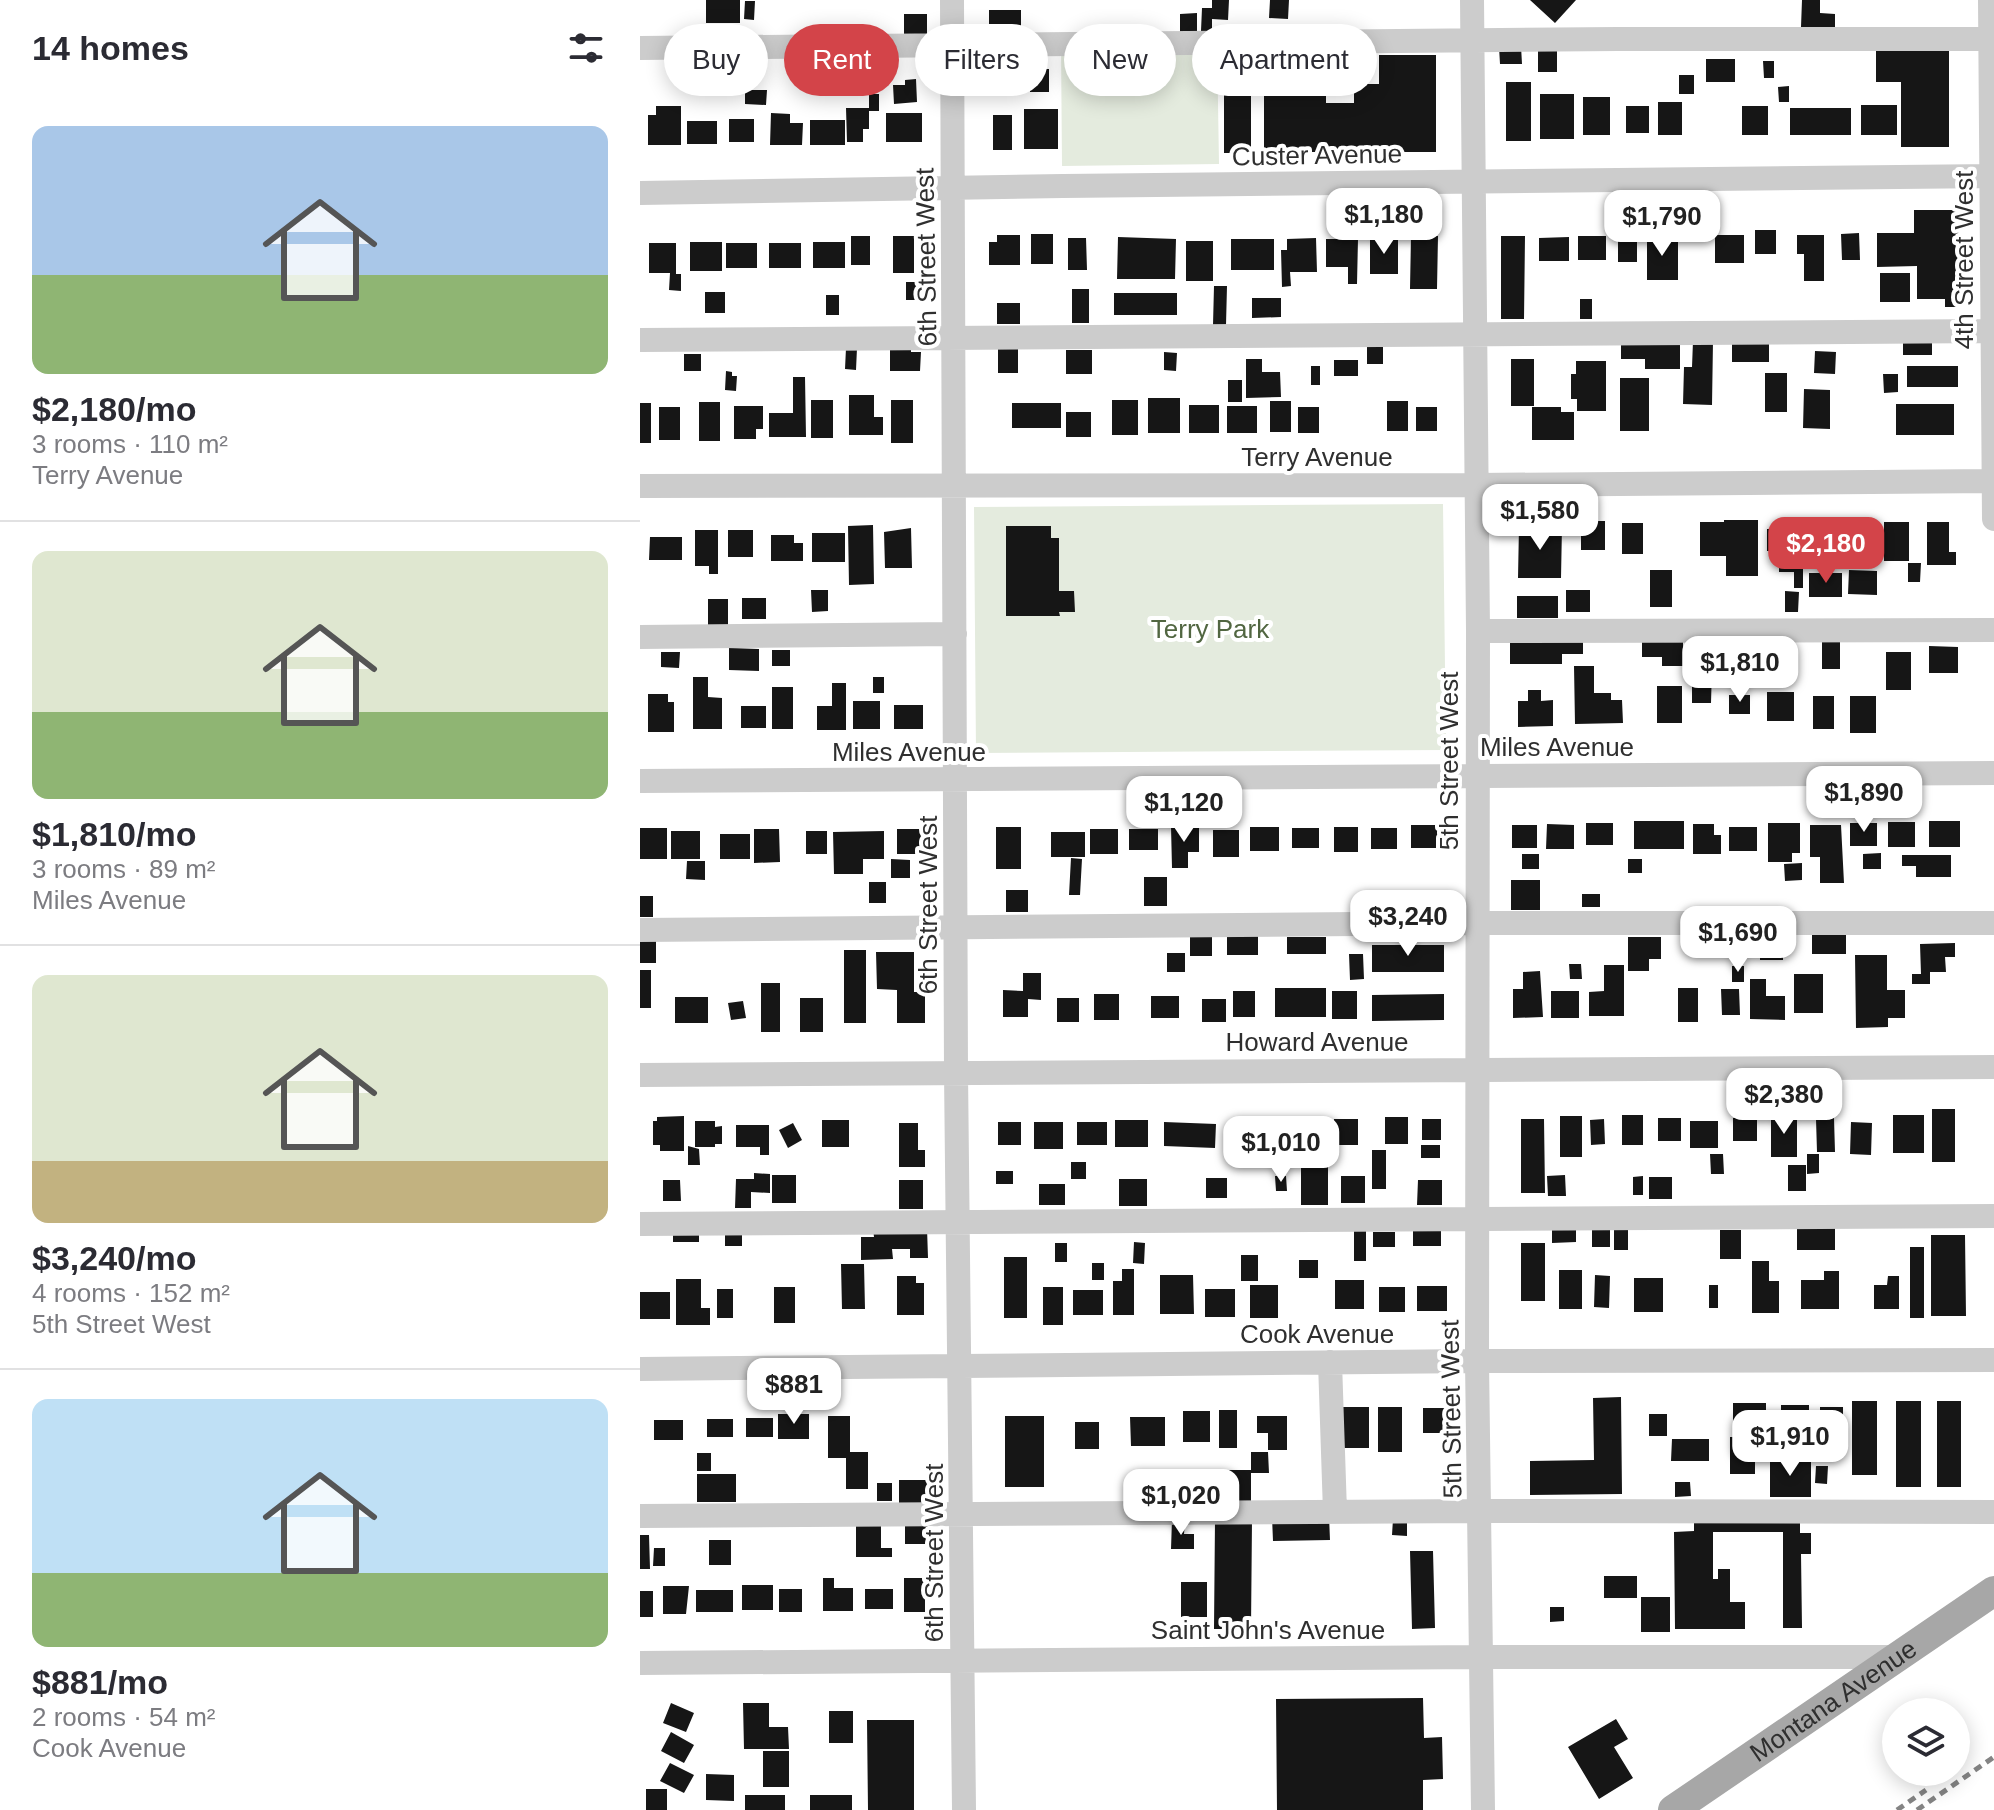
<!DOCTYPE html>
<meta charset="utf-8">
<style>
body{margin:0;font-family:Arial,sans-serif;background:#f7f7f7;color:#2b2b33;height:100vh;display:flex;flex-direction:column;font-size:30px;white-space:nowrap}
*{box-sizing:border-box;margin:0}
p{font-size:26px;color:#7c7c81}
.icon{flex:none;width:44px;height:44px;fill:none;stroke:currentColor;stroke-width:2;stroke-linecap:round;stroke-linejoin:round}
.map{position:relative;flex:1;overflow:hidden}
.sheet{display:flex;flex-direction:column;background:#fff;width:640px}
.sheet>*{flex:none}
.guide{position:absolute;left:24px;top:24px;width:760px;height:72px;display:flex;gap:16px}
.fabs{position:absolute;left:1242px;top:1698px;display:grid;gap:16px}
.fabs a{display:grid;place-items:center;width:88px;height:88px;border-radius:50%;background:#fff;box-shadow:0 4px 20px #0003;font-size:40px}
.price{position:absolute;translate:-50% -68px;padding:0 18px;border-radius:16px;background:#fff;color:#222;font-size:26px;line-height:52px;filter:drop-shadow(0 2px 4px #0008)}
.price::after{content:'';position:absolute;left:50%;top:48px;width:24px;height:18px;margin-left:-12px;background:inherit;clip-path:polygon(0 0,100% 0,50% 100%)}
.price.on{background:#d34449;color:#fff}
ul{padding:0;list-style:none}
li{display:grid;align-content:center;gap:16px;height:424px;padding:0 32px}
li+li{border-top:2px solid #e1e1e2}
li span{display:grid;place-items:center;height:248px;border-radius:16px;color:#555}
li>.icon{margin-inline-start:auto}
span .icon{width:144px;height:144px;fill:#fffc;stroke-width:1}
li b{font-size:34px}
h2{display:flex;justify-content:space-between;align-items:center;height:96px;padding:0 32px;font-size:34px}
.chip{padding:0 28px;border-radius:36px;background:#fff;box-shadow:0 4px 20px #0003;font-size:28px;line-height:72px}
.chip.on{background:#d34449;color:#fff}
main{display:flex;flex:1;min-height:0}
.map>svg:first-child{display:block}
.green{fill:#e4ebde}
.building{fill:#161616}
.lines{fill:none;stroke-linecap:round;stroke-linejoin:round}
.minor{stroke:#ccc;stroke-width:24}
.major{stroke:#a7a7a7;stroke-width:30}
.rail{stroke:#848484;stroke-width:5;stroke-dasharray:8 6;stroke-linecap:butt}
.labels{text-anchor:middle;stroke-width:8;stroke-linejoin:round;paint-order:stroke}
.street-label{font-size:26px;fill:#2f2f2f;stroke:#fff}
.park-label{font-size:26px;fill:#516641;stroke:#fff}
</style>
<main>
<section class="sheet">
<h2>14 homes<svg class="icon" aria-label="filters" viewBox="0 0 24 24"><path d="M4 7h16M4 17h16"/><circle cx="9" cy="7" r="2"/><circle cx="15" cy="17" r="2"/></svg></h2>
<ul>
<li><span style="background:linear-gradient(#a9c7e8 60%,#8fb573 0)"><svg class="icon" aria-label="home" viewBox="0 0 24 24"><path d="M3 11l9-7 9 7M6 9v11h12V9"/></svg></span><div><b>$2,180/mo</b><p>3 rooms · 110 m²</p><p>Terry Avenue</p></div></li>
<li><span style="background:linear-gradient(#dfe7d0 65%,#8fb573 0)"><svg class="icon" aria-label="home" viewBox="0 0 24 24"><path d="M3 11l9-7 9 7M6 9v11h12V9"/></svg></span><div><b>$1,810/mo</b><p>3 rooms · 89 m²</p><p>Miles Avenue</p></div></li>
<li><span style="background:linear-gradient(#dfe7d0 75%,#c2b280 0)"><svg class="icon" aria-label="home" viewBox="0 0 24 24"><path d="M3 11l9-7 9 7M6 9v11h12V9"/></svg></span><div><b>$3,240/mo</b><p>4 rooms · 152 m²</p><p>5th Street West</p></div></li>
<li><span style="background:linear-gradient(#bfe0f5 70%,#8fb573 0)"><svg class="icon" aria-label="home" viewBox="0 0 24 24"><path d="M3 11l9-7 9 7M6 9v11h12V9"/></svg></span><div><b>$881/mo</b><p>2 rooms · 54 m²</p><p>Cook Avenue</p></div></li>
</ul>
</section>
<div class="map">
<svg width="1354" height="1810" viewBox="0 0 1354 1810">
<rect width="100%" height="100%" fill="#fff"/>
<!-- green -->
<path class="green" d="M577,43L579,164L422,166L421,45Z
M803,504L806,750L336,753L334,507Z"/>
<!-- building -->
<path class="building" d="M66,0H100V23H66Z
M572,0H589L588,20L572,19V31H561L562,8H572Z
M630,0H649L648,19L629,18Z
M890,0H936L915,23Z
M1162,0H1180V13L1195,14V28L1161,27Z
M105,1H115L114,20L104,19Z
M349,10H381V32H349Z
M557,13V33H540V14Z
M264,14H287V38H264Z
M881,46L882,64H860L859,47Z
M1236,50H1309V147H1261V82H1236Z
M898,51H917V72H898Z
M624,55H668V61H686V103H714V84H739V55H796V152H624Z
M1066,59H1095V82H1066Z
M1123,61H1134V78H1124Z
M163,68H174V83L163,82Z
M390,69H409V92H390Z
M1039,75H1054V94H1039Z
M276,79L277,102L254,104L253,85H265V80Z
M866,82H891V141H866Z
M1149,86V102H1139L1138,87Z
M584,87H611V153H584Z
M105,90H127L126,105L105,104Z
M229,94H239V111H229V129H223V142H207L206,108H229Z
M900,94H934V139H900Z
M943,97H970V135H943Z
M1018,102H1042V135H1018Z
M1221,105H1257V135H1221Z
M16,106H41V145H8V115H16Z
M986,106H1009V133H986Z
M1102,106H1128V135H1102Z
M1150,108H1211V135H1150Z
M384,109H418V149H384Z
M131,113L150,114V123H163L162,145H130Z
M246,113H282V142H246Z
M353,115H372V150H353Z
M89,119H114V142H89Z
M170,120H205V145H170Z
M47,121H77V144H47Z
M1274,210H1318L1319,307H1305V299H1277V266L1237,267V233H1274Z
M1115,230H1136V254H1115Z
M978,232H997V262H978Z
M1219,233L1220,260H1202L1201,234Z
M391,234H413V264H391Z
M357,235H380V265H349V242H357Z
M1075,235H1104V263H1075Z
M1157,235H1184V281H1164V254H1157Z
M211,236H230V265H211Z
M253,236H274V273H253Z
M771,236H798L797,289H770Z
M861,236H885L884,319H861Z
M938,236H966V260H938Z
M1007,236H1038V280H1007Z
M478,237L536,239L535,279H477Z
M929,237V261H899V238Z
M428,238H446L447,270H428Z
M676,238L677,272H650L651,286L642,287L641,250H647V239Z
M730,238H758V274H730Z
M591,239H634V270H591Z
M686,239H718L717,284H708V267H686Z
M546,241H573V281H546Z
M50,242H82V271H50Z
M173,242H205V268H173Z
M9,243H36V274H41V291L29,290L30,273H9Z
M86,243H117V268H86Z
M129,243H161V268H129Z
M1240,273H1270V302H1240Z
M266,282H281V300H266Z
M574,286H587L586,325H573Z
M432,289H449V323H432Z
M65,292H85V313H65Z
M474,293H537V315H474Z
M186,295H199V315H186Z
M612,298H641V317L612,318Z
M940,299H952V319H940Z
M357,303H380V324H357Z
M1053,341H1073L1072,405L1043,404L1044,367H1052Z
M1292,341V355H1263V342Z
M1092,342H1129V362H1092Z
M981,344H1040V369H1005V359H981Z
M250,347H271V352H281L280,371H250Z
M727,347H743V364H727Z
M206,348H217L216,370L205,369Z
M358,349H378V373H358Z
M426,350H452V374H426Z
M1175,351L1196,352L1195,374L1174,373Z
M524,352L537,353L536,371L524,370Z
M44,354H61V371H44Z
M606,359H622V372H640L641,397L606,398Z
M871,359H894V406H871Z
M694,360H718V376H694Z
M936,361H966V411H937V399H931V374H936Z
M671,366H680V385H671Z
M1267,366H1318V387H1267Z
M86,371L92,372V376H97L96,391L85,390Z
M1125,373H1147V412H1125Z
M1243,374H1258V392L1244,393Z
M153,377H165L166,437H129V413H153Z
M980,378H1009V431H980Z
M588,380H602V402H588Z
M1164,389L1190,390V429L1163,428Z
M209,395H234V417H243V435H209Z
M508,398H540V433H508Z
M171,400H193V438H171Z
M251,400H273V443H251Z
M472,400H498V435H472Z
M630,401H651V432H630Z
M747,401H768V431H747Z
M59,402H80V441H59Z
M0,403H11V443H0Z
M372,403H421V428H372Z
M1256,404H1314V435H1256Z
M549,405H579V433H549Z
M94,406H123V429H116V439H94Z
M587,406H617V433H587Z
M19,407H40V440H19Z
M658,407H679V433H658Z
M776,407H797V431H776Z
M892,407H921V412H934V440H892Z
M426,412H451V437H426Z
M1214,518H1228V522H1238L1239,563H1214Z
M1084,520H1118V576H1086V556H1060V522H1084Z
M941,521H965V550H941Z
M1244,522H1269V561H1244Z
M1287,522H1309V552H1316V565H1287Z
M982,523H1003V554H982Z
M233,525L234,584L209,585L208,526Z
M366,526H411V538H419V591H434L435,612H419L420,616H366Z
M879,526H922L921,578H878Z
M1173,526H1195V546H1173Z
M271,528L272,568H245L244,532Z
M1155,528V562H1163V588H1154V572H1139V551H1127V529Z
M55,530H78V574H69V566H55Z
M88,530H113V557H88Z
M172,533H205V562H172Z
M131,535H154V543H163V561H131Z
M10,537H42V560H9Z
M1268,563H1281L1280,582H1268Z
M1010,570H1032V607H1010Z
M1209,570L1237,571V595L1208,594Z
M1169,573H1202V597H1169Z
M171,590H188V611L172,612Z
M926,590H950V612H926Z
M1145,591L1159,592L1158,612H1145Z
M877,596H918V618H877Z
M102,598H126V619H102Z
M68,599H88V626H68Z
M1182,636H1200V669H1182Z
M870,638H943V654H922V664H870Z
M1002,640H1043V666H1022V657H1002Z
M1068,644L1080,645V664H1067Z
M1289,646L1318,647V673H1289Z
M89,648L119,649V671L89,670Z
M132,650H150V666H132Z
M21,652H40L39,668L21,667Z
M1246,652H1271V690H1246Z
M934,666H954V693H971V700H982L983,723L935,724Z
M1052,668H1072L1071,703H1052Z
M53,677H68V697L82,698V729H53Z
M233,677H244V693H233Z
M192,683H206V730H177V706H192Z
M1017,686H1042V723H1017Z
M132,687H153V729H132Z
M888,690H901V701L913,700V726L878,727V701H888Z
M1127,692H1154V721H1127Z
M8,694H28V702H34V732H8Z
M1089,695H1110V714H1089Z
M1173,696H1194V729H1173Z
M1210,696H1236V733H1210Z
M213,701H240V729H213Z
M254,705H283V729H254Z
M101,706H126V728H101Z
M994,821H1044V849H994Z
M1289,821H1320V847H1289Z
M1248,822H1275V847H1248Z
M946,823H973V845H946Z
M1128,823H1160V853H1152V862H1128Z
M1210,823H1237V846H1210Z
M907,824L934,825V849H906Z
M1053,824H1074V835H1081V854H1053Z
M559,825V852H548V868H532L531,826Z
M771,825H802V848H771Z
M872,825H897V848H872Z
M1170,825H1201L1204,883H1180V857H1170Z
M356,827H381V869H356Z
M610,827H639V851H610Z
M694,827H718V852H694Z
M1089,827H1117V851H1089Z
M0,828H27V859H0Z
M652,828H679V848H652Z
M731,828H757V849H731Z
M114,829H139L140,862L114,863Z
M257,829H284V854H257Z
M450,829H478V854H450Z
M489,829H518V850H489Z
M573,830H599V857H573Z
M31,831H60V859H31Z
M166,831H187V854H166Z
M244,831V859H223V874H194L193,832Z
M411,832H445V857H411Z
M80,834H110V859H80Z
M1241,853V869H1223V854Z
M882,854H899V869H882Z
M1262,855H1311V877H1276V866H1262Z
M431,858L442,859L440,895H429Z
M251,859L270,860V878H251Z
M988,859H1002V873H988Z
M47,861H65V880L46,879Z
M1162,863V880L1145,881L1144,864Z
M504,877H527V906H504Z
M871,880H900V910H871Z
M229,882H246V903H229Z
M366,890H388V912H366Z
M942,894H960V907H942Z
M0,896H13V917H0Z
M1172,930H1206V954H1172Z
M1120,931H1143V960H1120Z
M550,936H572V956H550Z
M587,936H618V955H587Z
M647,937H686V954H647Z
M988,937H1021V959H1009V971H988Z
M0,940H16V963H0Z
M1315,943V957H1305L1306,972H1290V984H1272V974H1281L1280,944Z
M732,945H804V972H732Z
M204,950H226V1023H204Z
M236,952H274V992H285V1023H257V990L237,989Z
M527,953H545V972H527Z
M709,954H723L724,979L710,980Z
M1215,955H1247V990H1265V1018H1248V1027L1216,1028Z
M929,964H941L942,979H930Z
M964,965H984V1016H949V992L964,991Z
M1092,966H1104V982H1092Z
M0,970H11V1008H0Z
M900,971L903,1017L873,1018V989H883V972Z
M383,973H401V1000L388,999V1017H363V990L383,991Z
M1154,974H1183V1013H1154Z
M1110,979H1126V996H1145V1020L1110,1019Z
M121,983H140V1032H121Z
M635,988H686V1017H635Z
M1038,988H1058V1022H1038Z
M1081,989H1099L1100,1015H1082Z
M593,991H615V1017H593Z
M692,991H717V1019H692Z
M911,991H939V1018H911Z
M454,994H479V1020H454Z
M804,994V1020L732,1021V995Z
M511,996H539V1018H511Z
M35,997H68V1023H35Z
M160,998H183V1032H160Z
M417,998H439V1022H417Z
M562,999H586V1022H562Z
M103,1001L106,1018L91,1020L88,1003Z
M1292,1109H1315V1162H1292Z
M982,1115H1003V1145H982Z
M1131,1115H1157V1157H1131Z
M1253,1115H1284V1153H1253Z
M44,1116V1151H20V1145H13V1121H17V1117Z
M920,1116H942V1157H920Z
M745,1117H768V1144H745Z
M1018,1118H1041V1141H1018Z
M1093,1118H1117V1141H1093Z
M1194,1118L1195,1152H1177L1176,1119Z
M598,1119H622V1137L608,1136V1143H597Z
M694,1119H718V1145H694Z
M782,1119H801V1140H782Z
M881,1119H904L905,1193H881Z
M964,1119L965,1144L951,1145L950,1120Z
M182,1120H209V1147H182Z
M475,1120H508V1147H475Z
M55,1121H75V1127L82,1126V1144H75V1147H55Z
M1050,1121H1078V1148H1050Z
M358,1122H381V1145H358Z
M394,1122H423V1149H394Z
M437,1122H467V1145H437Z
M524,1122L576,1124L575,1148L524,1146Z
M1211,1122L1232,1123L1231,1155L1210,1154Z
M153,1123L162,1140L148,1148L139,1130Z
M259,1123H278V1150H285V1167H259Z
M96,1125H129V1155H120V1147H96Z
M781,1145H800V1158H781Z
M48,1146L59,1149L60,1165H48Z
M732,1150H746V1189H732Z
M1070,1154H1083L1084,1174H1071Z
M1167,1154H1179V1173L1167,1174Z
M661,1159H674V1167H688V1205H661Z
M431,1162H446V1179H431Z
M1148,1165H1166V1191H1148Z
M356,1171H373V1184H356Z
M114,1173L130,1174V1193L111,1192V1208H95L96,1179H114Z
M132,1175H156V1203H132Z
M925,1175L926,1196H908L907,1176Z
M635,1176H646L647,1191H636Z
M701,1176H725V1203H701Z
M1003,1176V1195H993V1177Z
M1009,1177H1032V1199H1009Z
M566,1178H587V1198H566Z
M479,1179H507V1206H479Z
M23,1180H40L41,1201H23Z
M259,1180H283V1209H259Z
M778,1180H802V1205H777Z
M399,1184H425V1205H399Z
M974,1223H988V1250H974Z
M1157,1223H1195V1250H1157Z
M85,1226H102V1246H85Z
M912,1226H936V1242L912,1243Z
M952,1226L970,1227V1247H952Z
M33,1227H59V1242H33Z
M287,1228L288,1258H270V1249H252L253,1259L221,1260V1237H234L233,1229Z
M773,1228H801V1246H773Z
M714,1230H726V1261H714Z
M1080,1230H1101V1259H1080Z
M733,1232H755V1247H733Z
M1291,1235H1325L1326,1316H1291Z
M494,1242L505,1243L504,1264L493,1263Z
M415,1243H427V1262H415Z
M881,1243H905V1301H881Z
M1270,1247H1284V1318H1270Z
M601,1255H618V1281H601Z
M364,1257H387V1318H364Z
M659,1260H678V1278H659Z
M1112,1261H1129V1281H1139V1313H1112Z
M452,1263H464V1280H452Z
M201,1264H224L225,1309H202Z
M482,1269H494V1315H473V1281H482Z
M919,1270H942V1309H919Z
M1184,1271H1199V1309H1161V1280H1184Z
M520,1275H553L554,1314H520Z
M955,1275L970,1276L969,1308L954,1307Z
M257,1276H276V1283H284V1315H257Z
M1248,1276H1259V1309H1234V1285H1247Z
M994,1278H1023V1312H994Z
M36,1279H61V1308H70V1325H36Z
M695,1280H724V1309H695Z
M610,1285H638V1318H610Z
M1069,1285H1078V1308H1069Z
M777,1286H807V1311H777Z
M134,1287H155V1323H134Z
M403,1287H423V1325H403Z
M739,1287H765V1312H739Z
M77,1289H93V1318H77Z
M565,1289H595V1317H565Z
M433,1290H463V1315H433Z
M0,1292H30V1319H0Z
M981,1397L982,1494L890,1495V1461L954,1460L953,1398Z
M1212,1401H1237V1475H1212Z
M1256,1401H1281V1487H1256Z
M1297,1401H1321V1487H1297Z
M1093,1403H1126V1431H1093Z
M1141,1405H1169V1441H1141Z
M701,1407H729V1448H701Z
M738,1407H762V1452H738Z
M1180,1407H1203V1434H1180Z
M783,1408H806V1433H783Z
M579,1410H597V1448H579Z
M543,1411H570V1442H543Z
M138,1414H169V1439H138Z
M1009,1414H1027V1436H1009Z
M188,1416H210V1452H228V1489H206V1458H188Z
M365,1416H404V1487H365Z
M617,1416H647V1450H628V1433H617Z
M490,1417H525V1446H491Z
M106,1418H133V1437H106Z
M67,1419H93V1437H67Z
M14,1420H43V1440H14Z
M435,1422H459V1449H435Z
M1090,1437H1115V1474H1090Z
M1032,1439H1069V1461H1031Z
M611,1452H628L629,1473H611V1503H581V1470H611Z
M57,1453H71V1471H57Z
M1130,1459H1171V1497H1130Z
M1176,1466H1188L1187,1484L1175,1483Z
M514,1472H532V1492H514Z
M57,1474H96V1502H57Z
M542,1475H571V1501H542Z
M259,1480H288V1503H259Z
M1035,1482H1050L1051,1496L1035,1497Z
M237,1483H252V1501H237Z
M689,1516L690,1540L633,1541L632,1517Z
M1160,1516V1533H1171V1554H1161L1162,1628H1143V1532H1073V1579H1078V1569H1090V1602H1105V1629H1035L1034,1532L1054,1531V1517Z
M753,1519L767,1520V1536L752,1535Z
M532,1520L545,1521L544,1534H554V1549H531Z
M575,1520H612L611,1629H574Z
M216,1523H241V1548H252V1557H216Z
M265,1526H288V1544H265Z
M0,1535H9L10,1569H0Z
M69,1540H91V1565H69Z
M14,1548H25V1566H13Z
M770,1551H793L795,1628L772,1629Z
M964,1576H997V1598H964Z
M183,1578H194V1588H213V1611H183Z
M264,1578H285V1612H264Z
M541,1582H567V1617H541Z
M102,1585H133V1610H102Z
M23,1586H49L46,1614H23Z
M139,1589H162V1612H139Z
M225,1589H253V1609H225Z
M56,1590H93V1612H56Z
M0,1591H13V1617H0Z
M1001,1597H1030V1632H1001Z
M910,1607H924V1621L910,1622Z
M783,1698L784,1738L802,1737L803,1779L783,1780V1810H637L636,1699Z
M31,1703L54,1713L46,1732L23,1723Z
M103,1703H129V1727H148L149,1749H104Z
M189,1711H213V1743H189Z
M976,1719L988,1739L974,1747L993,1778L959,1799L928,1747Z
M227,1720H274V1810H228Z
M31,1732L54,1745L44,1763L21,1751Z
M123,1751H149V1787H123Z
M30,1763L54,1775L44,1793L20,1781Z
M66,1774L94,1775V1801L66,1800Z
M6,1789H27V1810H6Z
M105,1795H145V1810H105Z
M170,1795H212V1810H170Z"/>
<g class="lines">
<!-- minor -->
<path class="minor" d="M312,0L316,1072L324,1810
M832,0L838,631L837,1361L843,1810
M1350,0L1354,519
M0,48L978,39H1354
M0,193L423,186L1354,176
M0,340L1354,331
M0,486L837,485L1354,481
M838,631L1354,630
M0,637L315,634
M0,781L1354,773
M0,930L837,923H1354
M0,1075L1354,1067
M0,1224L1354,1216
M690,1362L695,1512
M0,1369L837,1361L1354,1360
M0,1516L840,1511L1354,1512
M0,1663L842,1657H1256"/>
<!-- major -->
<path class="major" id="s1" d="M1033,1810L1354,1591"/>
<!-- rail -->
<path class="rail" d="M1257,1810L1286,1790
M1277,1810L1354,1757"/>
</g>
<g class="labels">
<!-- street labels -->
<g class="street-label">
<text transform="translate(677 155) rotate(-1)" y="9">Custer Avenue</text>
<text transform="translate(286 257) rotate(-91)" y="9">6th Street West</text>
<text transform="translate(1324 260) rotate(-90)" y="9">4th Street West</text>
<text x="677" y="466">Terry Avenue</text>
<text x="917" y="756">Miles Avenue</text>
<text x="269" y="761">Miles Avenue</text>
<text transform="translate(809 761) rotate(-90)" y="9">5th Street West</text>
<text transform="translate(288 905) rotate(-90)" y="9">6th Street West</text>
<text x="677" y="1051">Howard Avenue</text>
<text x="677" y="1343">Cook Avenue</text>
<text transform="translate(811 1409) rotate(-91)" y="9">5th Street West</text>
<text transform="translate(294 1553) rotate(-90)" y="9">6th Street West</text>
<text x="628" y="1639">Saint John's Avenue</text>
<text dy="9" stroke="none"><textPath href="#s1" startOffset="194">Montana Avenue</textPath></text>
</g>
<!-- park labels -->
<g class="park-label">
<text x="570" y="638">Terry Park</text>
</g>
</g>
</svg>
<div class="fabs">
<a><svg class="icon" aria-label="layers" viewBox="0 0 24 24"><path d="M12 4l9 5-9 5-9-5zM3 14l9 5 9-5"/></svg></a>
</div>
<b class="price" style="left:744px;top:256px">$1,180</b>
<b class="price" style="left:1022px;top:258px">$1,790</b>
<b class="price" style="left:900px;top:552px">$1,580</b>
<b class="price on" style="left:1186px;top:585px">$2,180</b>
<b class="price" style="left:1100px;top:704px">$1,810</b>
<b class="price" style="left:1224px;top:834px">$1,890</b>
<b class="price" style="left:544px;top:844px">$1,120</b>
<b class="price" style="left:768px;top:958px">$3,240</b>
<b class="price" style="left:1098px;top:974px">$1,690</b>
<b class="price" style="left:1144px;top:1136px">$2,380</b>
<b class="price" style="left:641px;top:1184px">$1,010</b>
<b class="price" style="left:154px;top:1426px">$881</b>
<b class="price" style="left:1150px;top:1478px">$1,910</b>
<b class="price" style="left:541px;top:1537px">$1,020</b>
<div class="guide">
<a class="chip">Buy</a>
<a class="chip on">Rent</a>
<a class="chip">Filters</a>
<a class="chip">New</a>
<a class="chip">Apartment</a>
</div>
</div>
</main>
